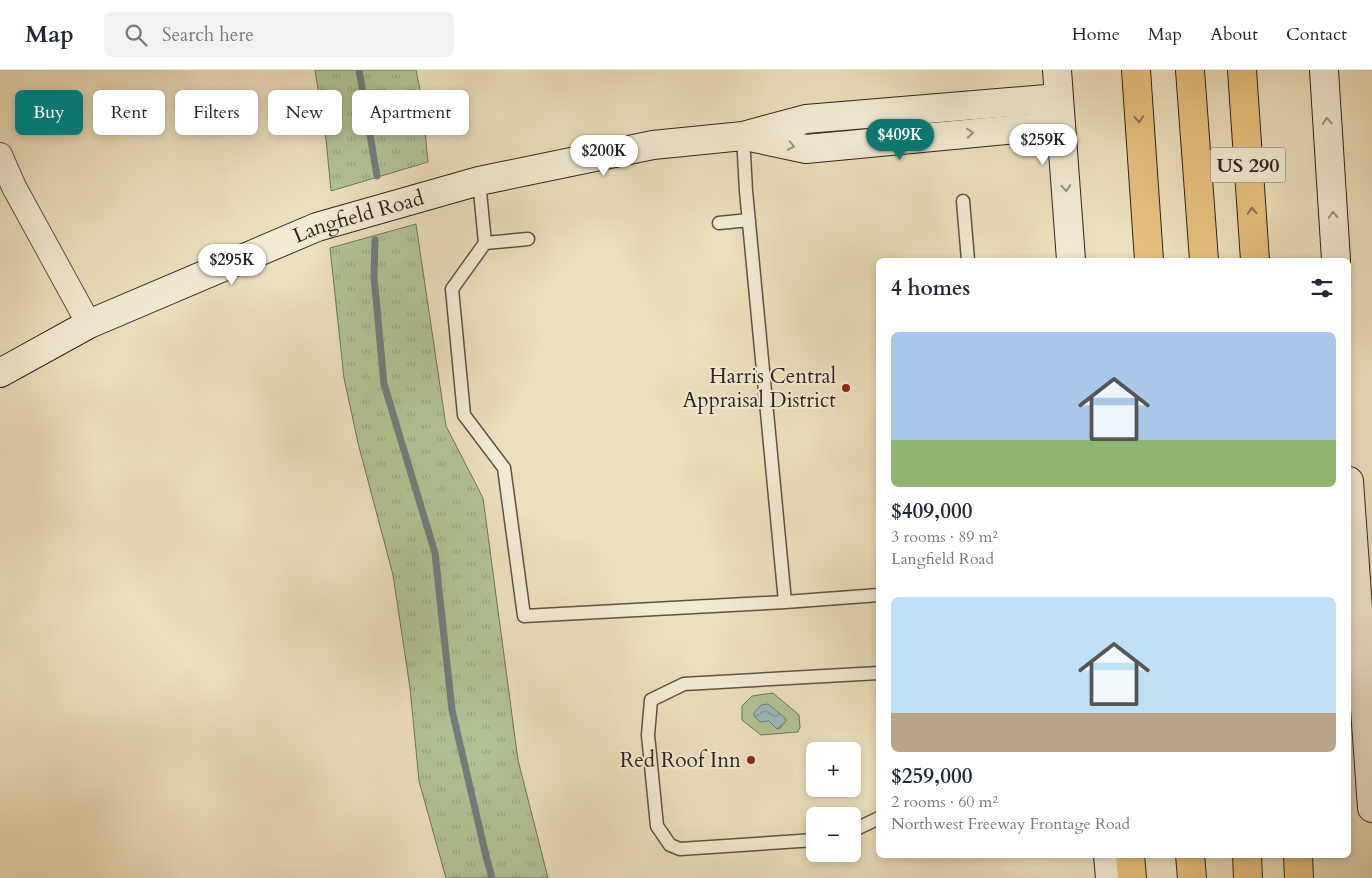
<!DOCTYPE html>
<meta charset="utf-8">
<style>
body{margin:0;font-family:Cardo,serif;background:#f2f2f3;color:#1f2937;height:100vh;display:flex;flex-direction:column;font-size:19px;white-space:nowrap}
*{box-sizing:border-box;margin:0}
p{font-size:16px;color:#747a83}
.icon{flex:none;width:28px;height:28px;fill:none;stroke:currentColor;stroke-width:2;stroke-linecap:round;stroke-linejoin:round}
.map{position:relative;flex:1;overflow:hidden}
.sheet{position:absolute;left:876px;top:188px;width:475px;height:600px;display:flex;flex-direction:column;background:#fff;border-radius:8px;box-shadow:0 2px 8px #0003}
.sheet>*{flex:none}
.top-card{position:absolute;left:15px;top:20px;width:475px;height:45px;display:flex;gap:10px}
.buttons{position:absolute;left:806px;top:672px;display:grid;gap:10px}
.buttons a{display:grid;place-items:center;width:55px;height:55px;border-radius:8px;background:#fff;box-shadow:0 2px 8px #0003;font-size:25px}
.price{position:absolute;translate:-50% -42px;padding:0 11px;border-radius:18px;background:#fff;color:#222;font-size:16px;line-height:32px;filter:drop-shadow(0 1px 2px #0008)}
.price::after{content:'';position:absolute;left:50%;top:30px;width:15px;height:11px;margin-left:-8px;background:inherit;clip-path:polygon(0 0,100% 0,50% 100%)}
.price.active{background:#0f766e;color:#fff}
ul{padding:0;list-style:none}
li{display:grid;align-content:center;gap:10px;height:265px;padding:0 15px}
li span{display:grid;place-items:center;height:155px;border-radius:8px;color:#555}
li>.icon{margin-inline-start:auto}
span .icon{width:90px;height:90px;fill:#fffc;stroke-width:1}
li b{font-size:21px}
h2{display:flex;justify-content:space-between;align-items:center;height:60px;padding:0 15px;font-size:21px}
.tag{padding:0 18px;border-radius:8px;background:#fff;box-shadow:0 2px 8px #0003;font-size:18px;line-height:45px}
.tag.active{background:#0f766e;color:#fff}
header{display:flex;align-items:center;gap:30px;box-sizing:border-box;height:70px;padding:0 25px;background:#fff;border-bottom:1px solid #e0e1e3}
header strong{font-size:24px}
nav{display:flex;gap:28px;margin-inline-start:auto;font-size:18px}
.search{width:350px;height:45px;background:#f2f2f3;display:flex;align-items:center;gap:12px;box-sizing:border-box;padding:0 18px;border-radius:8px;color:#747a83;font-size:19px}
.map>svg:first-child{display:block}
.grass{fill:url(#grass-tufts);stroke:#707359}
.garden{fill:#b2c394;stroke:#707359}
.water{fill:url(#water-waves);stroke:#717e7d}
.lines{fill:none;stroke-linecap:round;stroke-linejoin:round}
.stream{stroke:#717e7d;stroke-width:7}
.lane-casing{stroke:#5e5245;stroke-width:15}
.street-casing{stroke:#5e5245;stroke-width:26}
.secondary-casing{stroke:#2e231e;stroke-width:30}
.highway-casing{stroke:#2e231e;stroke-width:30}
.lane{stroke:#f3ead3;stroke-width:12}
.street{stroke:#f3ead3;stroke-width:24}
.secondary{stroke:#f3ead3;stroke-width:28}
.highway{stroke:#e6c07e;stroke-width:28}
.oneway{stroke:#8a724e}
.oneway2{stroke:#9a9082}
.poi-dot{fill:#8f2418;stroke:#f3ead3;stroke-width:2}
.labels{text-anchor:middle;stroke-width:4;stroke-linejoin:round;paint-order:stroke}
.shield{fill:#f3ead3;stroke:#695f54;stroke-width:1}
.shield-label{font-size:20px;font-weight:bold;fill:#2e231e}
.street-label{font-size:21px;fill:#2e231e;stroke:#f3ead3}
.poi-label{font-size:21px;fill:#2e231e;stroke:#f3ead3;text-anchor:end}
</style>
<header>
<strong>Map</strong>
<div class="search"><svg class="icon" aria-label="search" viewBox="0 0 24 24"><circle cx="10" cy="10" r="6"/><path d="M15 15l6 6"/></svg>Search here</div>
<nav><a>Home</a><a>Map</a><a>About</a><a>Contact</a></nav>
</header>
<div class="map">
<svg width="1372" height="808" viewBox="0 0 1372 808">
<defs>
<pattern id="grass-tufts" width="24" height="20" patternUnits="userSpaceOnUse" patternTransform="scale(1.25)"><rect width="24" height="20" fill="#b2c394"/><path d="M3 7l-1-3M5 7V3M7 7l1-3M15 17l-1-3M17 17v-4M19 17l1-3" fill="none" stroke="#99a77f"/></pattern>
<pattern id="water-waves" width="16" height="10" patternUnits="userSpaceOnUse" patternTransform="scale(1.25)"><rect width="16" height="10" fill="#9ebabc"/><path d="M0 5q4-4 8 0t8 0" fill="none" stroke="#819798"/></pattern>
</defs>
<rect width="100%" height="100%" fill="#ecdfbb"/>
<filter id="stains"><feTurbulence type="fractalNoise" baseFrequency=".004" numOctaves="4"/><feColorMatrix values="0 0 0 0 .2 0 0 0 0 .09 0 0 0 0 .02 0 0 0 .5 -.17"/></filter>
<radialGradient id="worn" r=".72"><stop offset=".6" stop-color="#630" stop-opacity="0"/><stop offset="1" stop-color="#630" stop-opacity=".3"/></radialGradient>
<!-- grass -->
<path class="grass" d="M315,0H416L422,30L428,92L331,121L326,69Z
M416,154L446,356L483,428L518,690L548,808H446L419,711L410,618L393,505L358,373L344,308L330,178Z"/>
<!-- garden -->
<path class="garden" d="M773,623L799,645L800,657L798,662L761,665L742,650V636L752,626Z"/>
<!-- water -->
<path class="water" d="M768,634L785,648L786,651L780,658L777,659L769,651L760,652L754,646V643L761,635Z"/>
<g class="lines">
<!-- stream -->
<path class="stream" d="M359,0L377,106
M375,170L374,207L384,314L435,483L452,640L486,786L492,808"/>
<!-- lane casing -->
<g class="lane-casing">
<path id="lane" d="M743,66L746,121L785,532L879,525
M479,111L485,173L452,219L464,345L504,398L524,546L785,532
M963,131L968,190
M719,153L749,150
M485,173L528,169
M852,761L879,748
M815,770L680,779L670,775L657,756L648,665L651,630L684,614L879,603"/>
</g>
<!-- street casing -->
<g class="street-casing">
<path id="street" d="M0,85L14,117L89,254"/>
</g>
<!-- secondary casing -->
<g class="secondary-casing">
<g id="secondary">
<path d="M1057,0L1071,190"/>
<path d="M1324,0L1336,190"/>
<path d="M750,67L806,79L1061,55"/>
<path id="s1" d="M0,303L89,254L317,157L479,111L653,75L743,66L806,49L1058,28"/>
<path d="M1349,411L1372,738"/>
<path d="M1108,785L1110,808"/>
</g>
</g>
<!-- highway casing -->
<g class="highway-casing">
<path id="highway" d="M1136,0L1149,190
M1190,0L1204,190
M1242,0L1255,190
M1130,785L1132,808
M1190,785L1192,808
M1247,785L1248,808
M1298,785L1299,808"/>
</g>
<!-- lane -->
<use href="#lane" class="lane"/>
<!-- street -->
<use href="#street" class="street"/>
<!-- secondary -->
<use href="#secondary" class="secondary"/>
<!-- highway -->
<use href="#highway" class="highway"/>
</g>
<!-- one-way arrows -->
<defs><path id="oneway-chevron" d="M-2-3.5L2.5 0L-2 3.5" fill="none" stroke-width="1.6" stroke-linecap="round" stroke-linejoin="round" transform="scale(1.25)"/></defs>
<g class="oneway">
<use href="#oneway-chevron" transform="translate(1139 49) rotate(86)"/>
<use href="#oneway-chevron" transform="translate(1252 141) rotate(-94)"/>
</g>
<g class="oneway2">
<use href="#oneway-chevron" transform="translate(1327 51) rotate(-94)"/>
<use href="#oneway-chevron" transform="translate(970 63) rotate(-5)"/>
<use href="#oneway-chevron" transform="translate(791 76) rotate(12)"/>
<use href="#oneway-chevron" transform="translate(1066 118) rotate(85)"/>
<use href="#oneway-chevron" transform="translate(1333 145) rotate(-93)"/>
</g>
<!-- markers -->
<g class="poi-dot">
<circle cx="846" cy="318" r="5"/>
<circle cx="751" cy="690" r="5"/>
</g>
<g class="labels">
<!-- shield labels -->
<rect class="shield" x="1210.5" y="77.5" width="75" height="35" rx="4"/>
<g class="shield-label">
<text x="1248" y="102">US 290</text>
</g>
<!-- street labels -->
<g class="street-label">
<text dy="7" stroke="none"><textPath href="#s1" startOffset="392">Langfield Road</textPath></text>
</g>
<!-- poi labels -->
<g class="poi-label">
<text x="836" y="313">Harris Central<tspan x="836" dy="24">Appraisal District</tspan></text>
<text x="741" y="697">Red Roof Inn</text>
</g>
</g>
<rect width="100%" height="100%" filter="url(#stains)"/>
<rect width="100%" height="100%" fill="url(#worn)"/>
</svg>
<div class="buttons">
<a>+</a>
<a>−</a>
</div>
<b class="price active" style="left:900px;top:91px">$409K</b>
<b class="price" style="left:1043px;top:96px">$259K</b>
<b class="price" style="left:604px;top:107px">$200K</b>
<b class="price" style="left:232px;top:216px">$295K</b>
<div class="top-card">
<a class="tag active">Buy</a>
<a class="tag">Rent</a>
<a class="tag">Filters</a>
<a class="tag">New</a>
<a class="tag">Apartment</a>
</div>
<section class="sheet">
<h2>4 homes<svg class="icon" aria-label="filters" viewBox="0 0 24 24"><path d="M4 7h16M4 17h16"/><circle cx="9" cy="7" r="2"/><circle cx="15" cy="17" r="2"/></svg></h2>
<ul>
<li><span style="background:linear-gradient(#a9c7e8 70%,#8fb573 0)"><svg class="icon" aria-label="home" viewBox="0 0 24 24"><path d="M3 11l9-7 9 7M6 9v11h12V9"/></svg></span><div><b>$409,000</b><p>3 rooms · 89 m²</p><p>Langfield Road</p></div></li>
<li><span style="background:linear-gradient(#bfe0f5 75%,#b9a48a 0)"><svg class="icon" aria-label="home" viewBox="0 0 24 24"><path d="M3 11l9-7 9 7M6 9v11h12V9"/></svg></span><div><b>$259,000</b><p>2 rooms · 60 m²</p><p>Northwest Freeway Frontage Road</p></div></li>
</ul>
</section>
</div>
